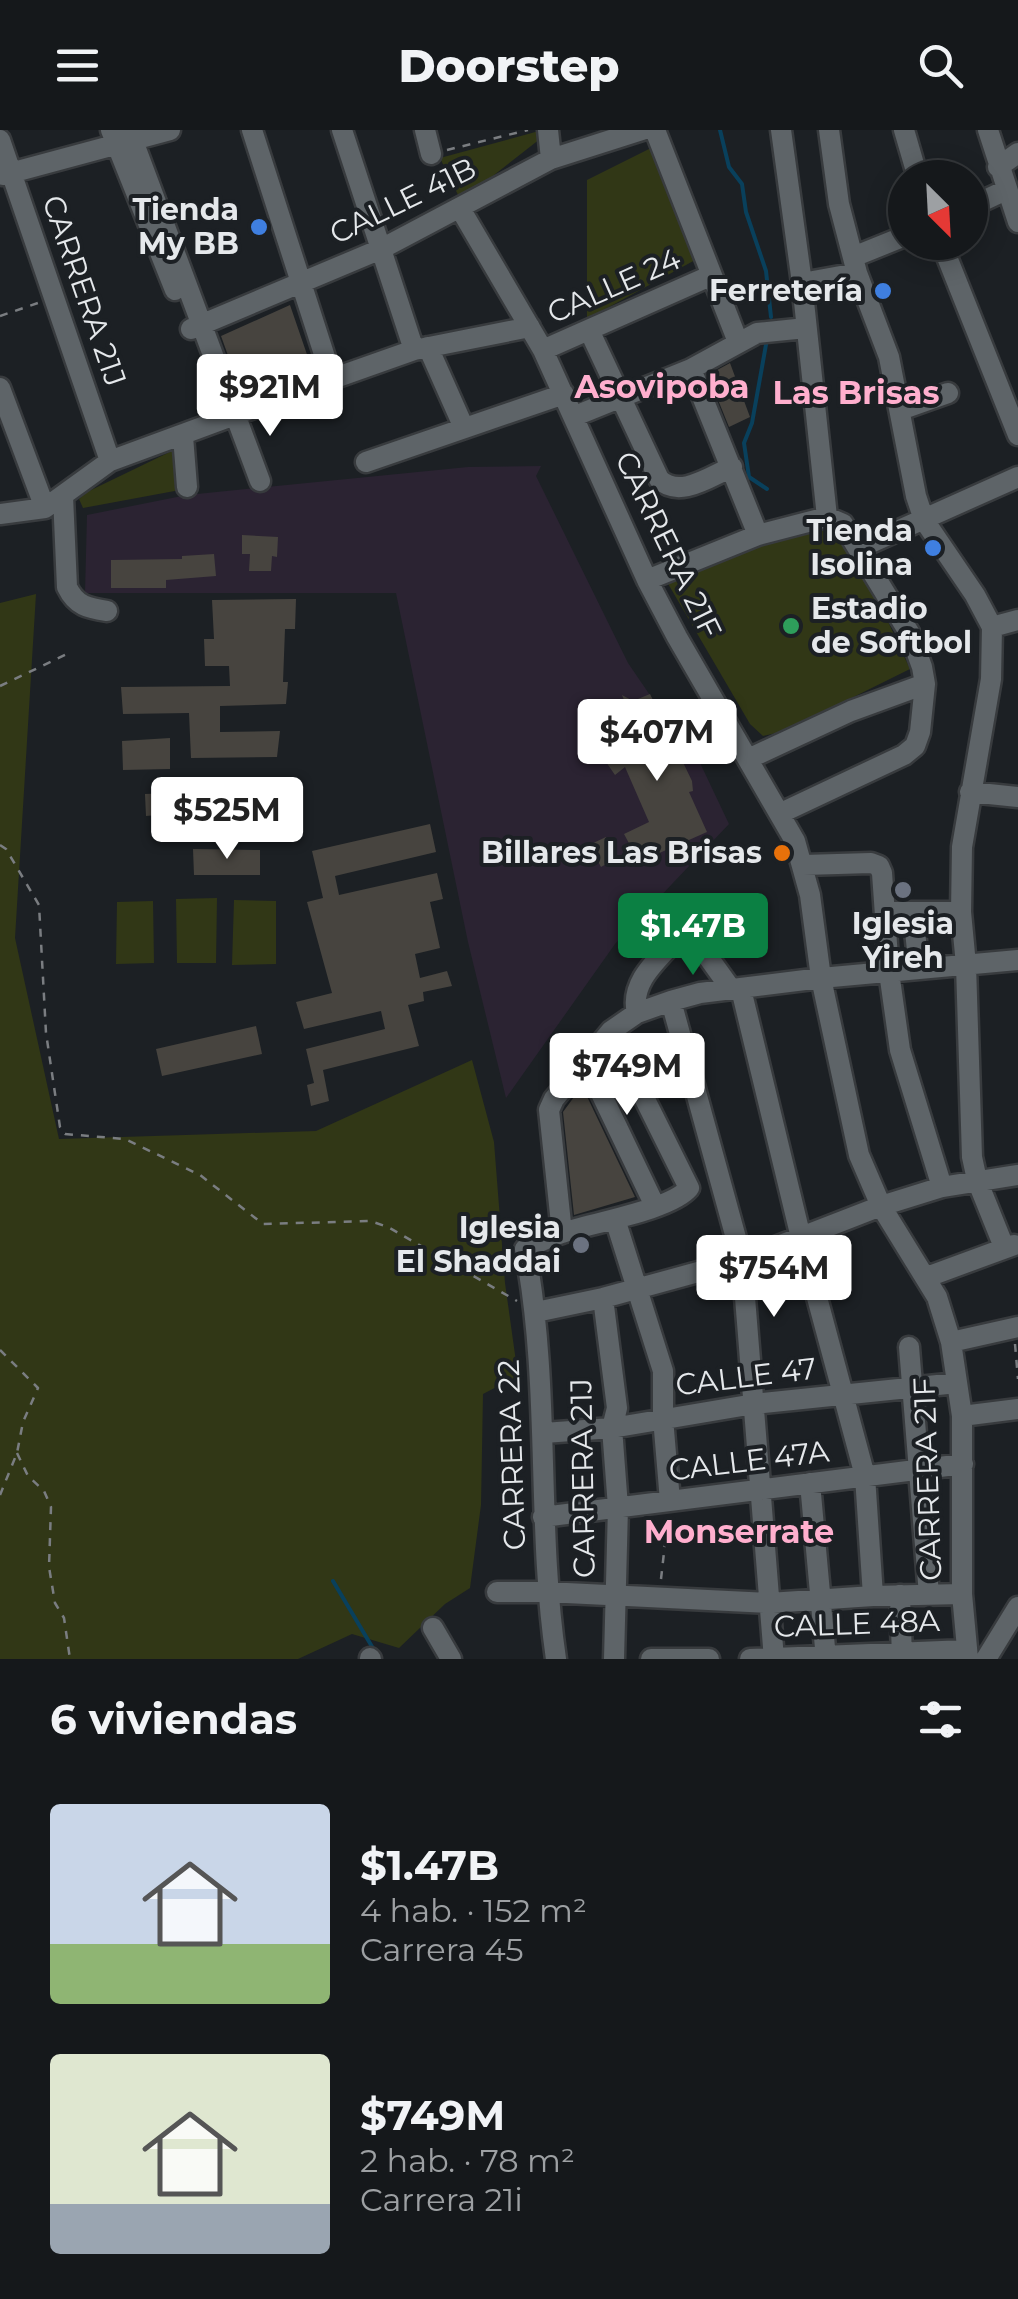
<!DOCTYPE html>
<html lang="es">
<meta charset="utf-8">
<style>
body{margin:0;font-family:Montserrat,sans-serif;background:#1e2124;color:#f1f3f6;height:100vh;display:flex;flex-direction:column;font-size:38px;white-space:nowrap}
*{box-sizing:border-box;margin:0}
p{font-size:32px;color:#9da0a3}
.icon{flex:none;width:55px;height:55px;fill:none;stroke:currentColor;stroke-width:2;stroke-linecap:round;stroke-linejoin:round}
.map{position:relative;height:1529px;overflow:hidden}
.side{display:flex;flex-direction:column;background:#15181b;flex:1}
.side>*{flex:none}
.needle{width:65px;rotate:156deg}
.fabs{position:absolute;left:888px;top:30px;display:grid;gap:20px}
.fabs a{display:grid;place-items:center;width:100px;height:100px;border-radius:50%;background:#15181b;box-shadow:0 5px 25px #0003,0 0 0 2px #34373a;font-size:50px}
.price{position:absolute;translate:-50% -85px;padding:0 22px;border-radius:10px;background:#fff;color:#222;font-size:32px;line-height:65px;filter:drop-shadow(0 2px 5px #0008)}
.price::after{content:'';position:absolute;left:50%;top:60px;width:30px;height:22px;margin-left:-15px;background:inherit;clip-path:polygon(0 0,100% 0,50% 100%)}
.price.on{background:#0b8043;color:#fff}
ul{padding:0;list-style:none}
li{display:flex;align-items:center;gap:30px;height:250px;padding:0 50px}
li span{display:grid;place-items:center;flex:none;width:280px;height:200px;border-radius:10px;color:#555}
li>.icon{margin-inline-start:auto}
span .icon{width:120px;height:120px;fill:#fffc;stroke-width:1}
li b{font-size:42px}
h2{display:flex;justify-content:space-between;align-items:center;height:120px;padding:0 50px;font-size:42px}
header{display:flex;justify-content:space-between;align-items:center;height:130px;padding:0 50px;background:#15181b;font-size:45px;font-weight:800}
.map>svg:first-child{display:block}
.commercial{fill:#2b2332}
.green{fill:#313716}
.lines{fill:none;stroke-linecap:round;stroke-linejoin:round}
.stream{stroke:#09405c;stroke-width:4}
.building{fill:#47443f}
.minor-casing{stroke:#383b3e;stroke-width:25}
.path{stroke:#7a7d81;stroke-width:2.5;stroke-dasharray:8 8;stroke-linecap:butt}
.minor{stroke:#5e6468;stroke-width:20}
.shop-dot{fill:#3f7fe0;stroke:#1c2024;stroke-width:4}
.leisure-dot{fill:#2e9e5b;stroke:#1c2024;stroke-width:4}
.food-dot{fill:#e8710a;stroke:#1c2024;stroke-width:4}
.worship-dot{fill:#6b7280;stroke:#1c2024;stroke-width:4}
.labels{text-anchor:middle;stroke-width:8;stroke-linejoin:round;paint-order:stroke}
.street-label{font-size:30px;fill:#e5e8eb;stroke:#1c2024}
.poi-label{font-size:30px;font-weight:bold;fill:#e5e8eb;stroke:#1c2024;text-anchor:end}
.neighbourhood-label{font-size:32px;font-weight:bold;fill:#ffafce;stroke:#1c2024}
</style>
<header><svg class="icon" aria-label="menu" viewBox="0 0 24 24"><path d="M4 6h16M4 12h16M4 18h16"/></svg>Doorstep<svg class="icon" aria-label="search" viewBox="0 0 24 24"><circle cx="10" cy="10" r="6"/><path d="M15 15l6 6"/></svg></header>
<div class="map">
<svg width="1018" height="1529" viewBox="0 0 1018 1529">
<rect width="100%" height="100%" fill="#1c2024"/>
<!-- commercial -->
<path class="commercial" d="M541,336L536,346L628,533L682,612L692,616L729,694L615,814L506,968L468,812L396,463H85L87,385L187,365L468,337Z"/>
<!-- green -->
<path class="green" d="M539,1L540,9L461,71L440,28Z
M655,16L697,129L587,189V50Z
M178,318L180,360L83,378L79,369L87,362Z
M830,389L845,399L910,539L785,601L763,606L750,594L667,452L764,406Z
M36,464L15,808L59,1009L316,1001L472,930L494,1012L505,1153L518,1246L483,1264L481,1375L470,1458L445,1474L399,1518L352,1504L298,1529H0V473Z
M217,768L216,833H177L176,769Z
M234,770L276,771V834L232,835Z
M153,771L154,833L116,834L117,772Z"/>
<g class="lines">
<!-- stream -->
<path class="stream" d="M720,0L729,37L742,54L746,82L766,141L771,187
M767,359L749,347L744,313L752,293L767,209
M333,1451L374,1520"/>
</g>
<!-- building -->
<path class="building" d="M290,175L313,242L243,267L221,206Z
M730,233L750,287L729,297L708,245Z
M242,405L278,407L277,427L272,426L271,441H249L250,424H242Z
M214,424L216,446L166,450V458H111V430L182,429V426Z
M296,469L295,499H285L283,552H288L286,574L220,576V602L280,601L277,627L191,628L189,583L123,584L121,557L230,556L229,536H205L204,509H214L212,470Z
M650,564L692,651L693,661L689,662L707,702L639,732L624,704L649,692L625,637L615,645L606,632L619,625L622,616L640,610L622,565L633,571Z
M170,608V639L123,640L122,611Z
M275,650V677L191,683L189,654Z
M170,663L169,684L146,686L145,664Z
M430,694L436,722L335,746L339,765L437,743L443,769L430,772L440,818L415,824L420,848L447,841L452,856L423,862L424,871L408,875L419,916L323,940L329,971L311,976L307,955L314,953L306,919L385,899L381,881L304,899L296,872L332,863L307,772L323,768L312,721Z
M606,707L615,729L601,737L589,715Z
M193,719L260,720V745H194Z
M256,896L262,924L162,946L156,919Z
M582,956L635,1067L574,1085L563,982Z"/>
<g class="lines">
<!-- minor casing -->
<g class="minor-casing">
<path id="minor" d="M111,0L175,160
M129,0L260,351
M252,0L332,249
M342,0L414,220
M425,0L431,24
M548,0L551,29
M655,0L738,212
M781,0L802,153L827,387
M829,0L839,74L857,143L889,227L916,366L924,390L975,465L992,497L991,549L962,717L961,782L966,835L972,1027L977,1050L1004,1117
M904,0L918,48
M988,0L1018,92
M0,10L110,331
M998,37L1018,23
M3,45L170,0
M970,77L1006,60
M461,80L543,220L647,450L677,507L795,711L810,765L821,848L859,1025L881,1076L937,1167L951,1212L962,1286V1464L968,1529
M941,112L1018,305
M853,127L905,106
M802,153L857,143
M191,199L381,119L551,29L642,0
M589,200L659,349C679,369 709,347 732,337
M428,217L464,298
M543,220L710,146
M691,239L758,405
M0,258L45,378
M900,280L948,263
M575,286L691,239L757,203L806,198
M183,306L187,357
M366,332L564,264
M63,366L67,457C76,476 88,478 107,481
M0,384L45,378L110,331L332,249L414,220L530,197
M859,418L1018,347
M647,450L758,405L827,387
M992,497L1018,490
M748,629L851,581L925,554
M970,662L1018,667
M781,683L904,625L915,616L920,602L925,554L922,537L910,504L843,394L827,387
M804,735L871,733L879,736L882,743L889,842L900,920L942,1057
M886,782H961
M913,782L919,839
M741,859L801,1108L865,1346L873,1466
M671,871L742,1130L774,1529
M637,883C629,851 660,828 679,806L687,802L693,806L731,859
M585,930L655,1076
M615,1089L663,1241V1288L670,1371
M562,1103L549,980L554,969L611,901L637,883L671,871L700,863L821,848L1018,830
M927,1147L1014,1115
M603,1168L617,1278L612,1298L618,1377L614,1529
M536,1182L603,1168L742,1130L881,1076L942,1057L1018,1045
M951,1212L1018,1197
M909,1217L929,1465
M962,1286L1018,1279
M544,1303L612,1298L754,1274L957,1253
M810,1353L826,1529
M543,1387L963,1334
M497,1462H546L769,1473L873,1466L962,1464
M900,1465L902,1529
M433,1498L451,1529
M370,1528L371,1529
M556,1529C536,1393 551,1255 525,1119C537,1113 549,1107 562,1103C591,1093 671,1080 689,1058L611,901
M651,1529H709
M750,1529L966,1520
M986,1529L1018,1477"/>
</g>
<!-- path -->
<path class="path" d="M447,20L528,0
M441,38L456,60
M0,186L38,173
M0,556L67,524
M0,715L6,719L39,775L46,903L60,997L65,1004L125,1009L200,1045L263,1094L370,1091L388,1097L517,1171
M1015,1214L1018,1249
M0,1220L38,1258L23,1292L17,1323L0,1365
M17,1323L28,1346L44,1361L51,1377L49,1437L55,1473L64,1488L70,1529
M661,1449L668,1387"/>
<!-- minor -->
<use href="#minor" class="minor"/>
</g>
<!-- markers -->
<g class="shop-dot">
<circle cx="259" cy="97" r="10"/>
<circle cx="883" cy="161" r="10"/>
<circle cx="933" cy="418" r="10"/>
</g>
<circle class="leisure-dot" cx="791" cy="496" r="10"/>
<circle class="food-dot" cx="782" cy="723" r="10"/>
<g class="worship-dot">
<circle cx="903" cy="760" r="10"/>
<circle cx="581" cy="1115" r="10"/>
</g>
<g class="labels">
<!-- street labels -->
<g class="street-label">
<text transform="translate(403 71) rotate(-26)" y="10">CALLE 41B</text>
<text transform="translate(614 156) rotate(-24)" y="10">CALLE 24</text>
<text transform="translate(84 161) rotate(71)" y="10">CARRERA 21J</text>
<text transform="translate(668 415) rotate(64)" y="10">CARRERA 21F</text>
<text transform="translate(746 1247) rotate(-7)" y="10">CALLE 47</text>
<text transform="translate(512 1325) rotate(-92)" y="10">CARRERA 22</text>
<text transform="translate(749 1331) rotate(-7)" y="10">CALLE 47A</text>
<text transform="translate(583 1348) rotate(-91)" y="10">CARRERA 21J</text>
<text transform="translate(928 1349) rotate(-92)" y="10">CARRERA 21F</text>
<text transform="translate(857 1494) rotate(-2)" y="10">CALLE 48A</text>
</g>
<!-- poi labels -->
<g class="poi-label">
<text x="239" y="90">Tienda<tspan x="239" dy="34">My BB</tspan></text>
<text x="863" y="171">Ferretería</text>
<text x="913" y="411">Tienda<tspan x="913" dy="34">Isolina</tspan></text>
<text x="811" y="489" text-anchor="start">Estadio<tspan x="811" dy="34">de Softbol</tspan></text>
<text x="762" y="733">Billares Las Brisas</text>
<text x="903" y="804" text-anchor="middle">Iglesia<tspan x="903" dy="34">Yireh</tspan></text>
<text x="561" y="1108">Iglesia<tspan x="561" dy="34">El Shaddai</tspan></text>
</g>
<!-- neighbourhood labels -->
<g class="neighbourhood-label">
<text x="662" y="268">Asovipoba</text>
<text x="856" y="274">Las Brisas</text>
<text x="739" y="1413">Monserrate</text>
</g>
</g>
</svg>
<div class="fabs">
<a><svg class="needle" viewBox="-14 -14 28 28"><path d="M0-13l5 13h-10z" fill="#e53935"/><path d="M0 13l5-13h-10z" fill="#9da0a3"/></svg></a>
</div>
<b class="price" style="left:270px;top:309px">$921M</b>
<b class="price" style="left:657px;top:654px">$407M</b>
<b class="price" style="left:227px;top:732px">$525M</b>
<b class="price on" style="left:693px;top:848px">$1.47B</b>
<b class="price" style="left:627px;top:988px">$749M</b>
<b class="price" style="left:774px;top:1190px">$754M</b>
</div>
<section class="side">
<h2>6 viviendas<svg class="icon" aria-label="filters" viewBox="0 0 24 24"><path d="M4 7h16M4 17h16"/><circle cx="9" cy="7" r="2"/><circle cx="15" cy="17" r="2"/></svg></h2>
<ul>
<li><span style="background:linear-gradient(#c9d6e8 70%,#8fb573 0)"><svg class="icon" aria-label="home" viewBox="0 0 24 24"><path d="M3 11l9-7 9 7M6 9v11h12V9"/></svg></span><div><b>$1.47B</b><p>4 hab. · 152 m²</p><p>Carrera 45</p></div></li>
<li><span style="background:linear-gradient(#dfe7d0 75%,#9aa5b1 0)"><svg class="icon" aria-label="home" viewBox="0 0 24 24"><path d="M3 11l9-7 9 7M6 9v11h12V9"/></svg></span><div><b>$749M</b><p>2 hab. · 78 m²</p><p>Carrera 21i</p></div></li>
</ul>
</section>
